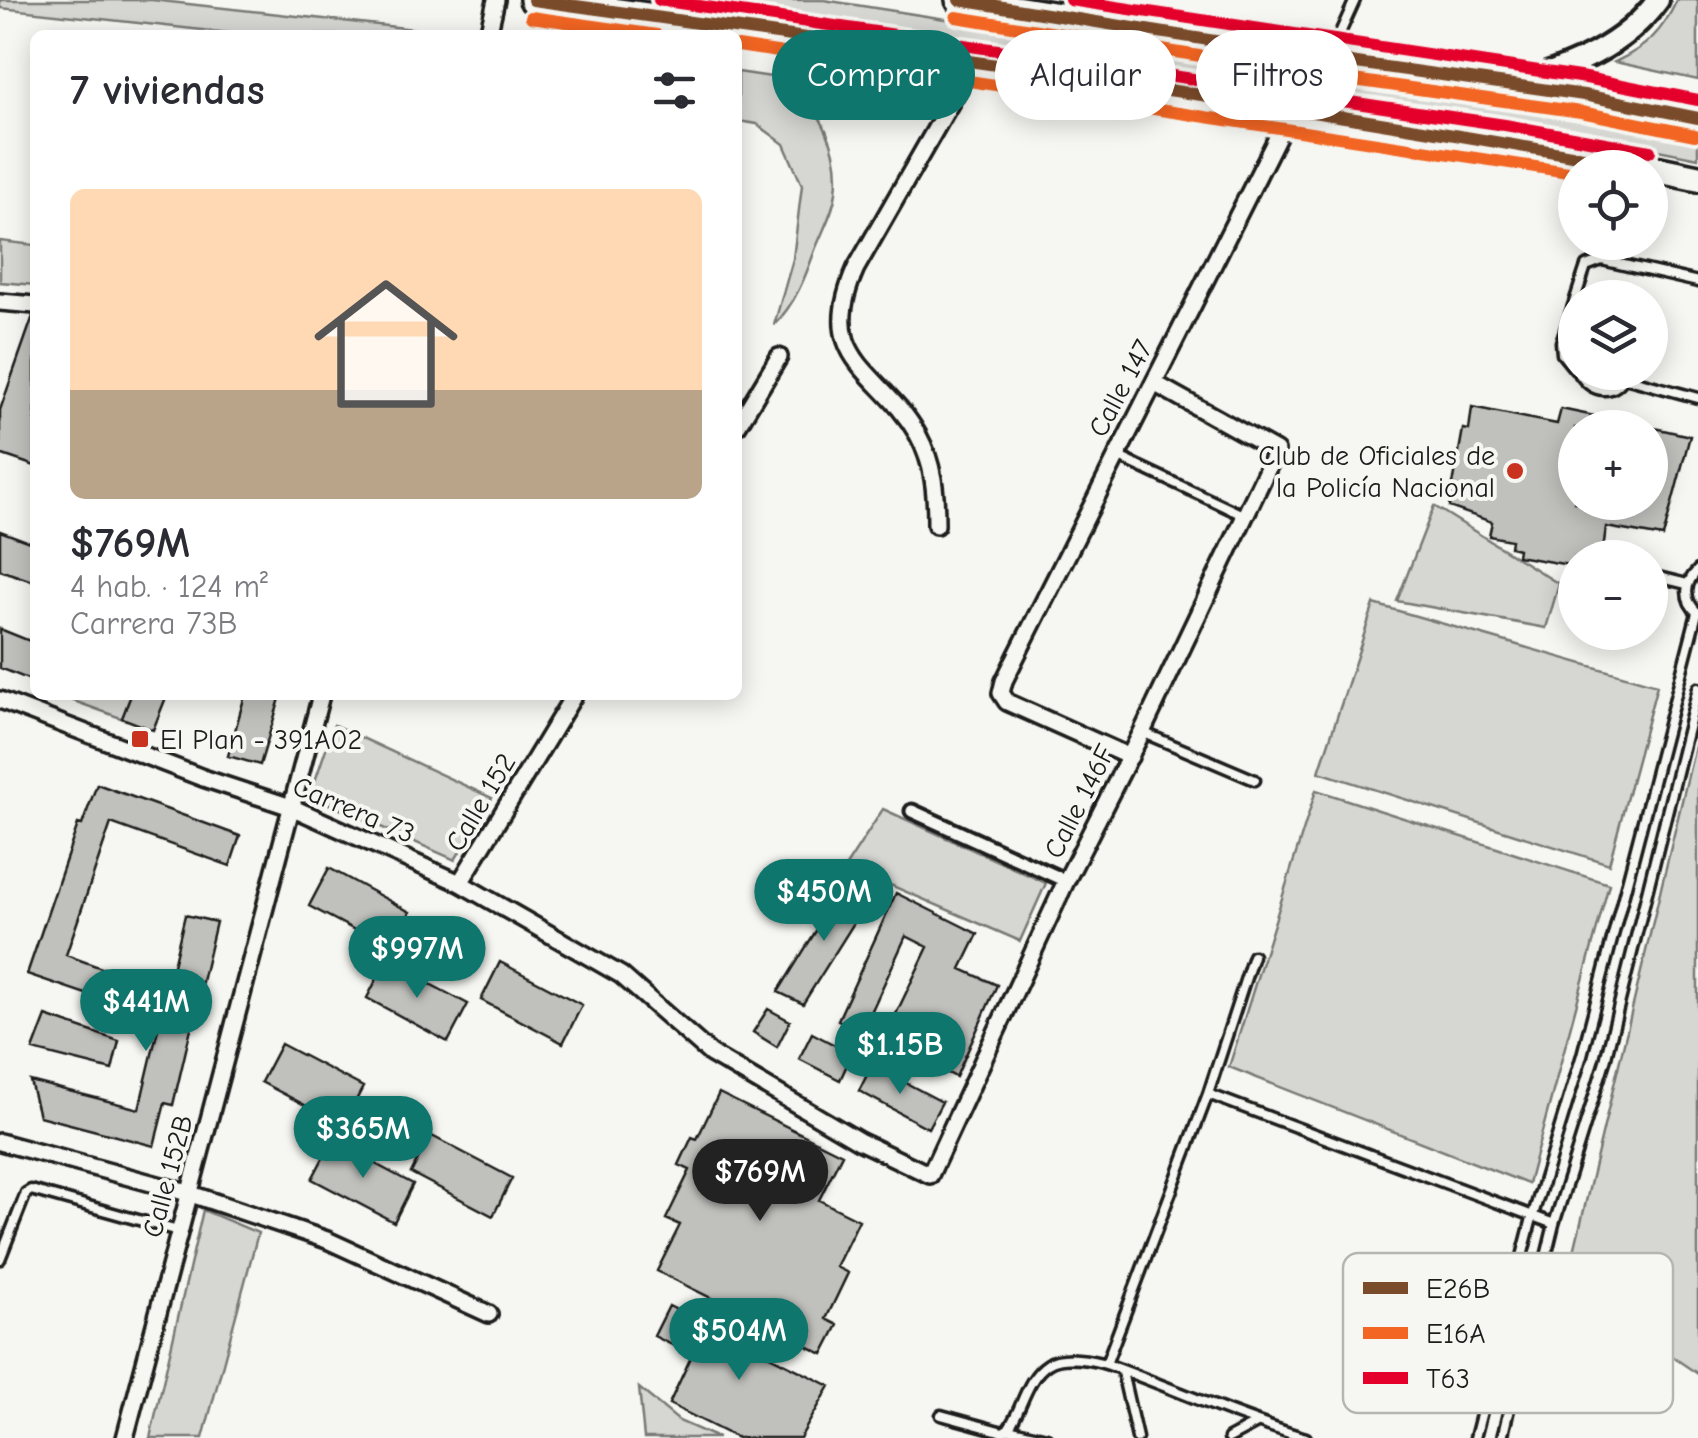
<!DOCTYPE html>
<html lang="es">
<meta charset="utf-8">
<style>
body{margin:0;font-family:"Comic Neue",sans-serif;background:#f7f7f7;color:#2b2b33;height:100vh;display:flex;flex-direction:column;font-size:38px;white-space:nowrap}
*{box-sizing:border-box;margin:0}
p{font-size:32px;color:#7c7c81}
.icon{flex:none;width:55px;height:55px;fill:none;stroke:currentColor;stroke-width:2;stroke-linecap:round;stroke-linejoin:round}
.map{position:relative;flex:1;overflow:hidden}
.side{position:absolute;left:30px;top:30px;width:712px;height:670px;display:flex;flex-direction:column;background:#fff;border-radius:15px;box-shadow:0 5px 25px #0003}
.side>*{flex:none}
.top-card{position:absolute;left:772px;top:30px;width:775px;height:90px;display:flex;gap:20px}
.controls{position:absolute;left:1558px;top:150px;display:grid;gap:20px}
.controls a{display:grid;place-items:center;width:110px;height:110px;border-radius:50%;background:#fff;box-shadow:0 5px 25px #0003;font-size:50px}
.price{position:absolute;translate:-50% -85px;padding:0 22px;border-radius:35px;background:#0f766e;color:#fff;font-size:32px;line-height:65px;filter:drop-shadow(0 2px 5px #0008)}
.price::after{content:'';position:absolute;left:50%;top:60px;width:30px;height:22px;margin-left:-15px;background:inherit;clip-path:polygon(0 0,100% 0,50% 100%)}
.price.active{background:#222;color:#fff}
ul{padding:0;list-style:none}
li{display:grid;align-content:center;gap:20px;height:530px;padding:0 40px}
li span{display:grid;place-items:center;height:310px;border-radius:15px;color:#555}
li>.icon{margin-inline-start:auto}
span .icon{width:180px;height:180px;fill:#fffc;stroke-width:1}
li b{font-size:42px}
h2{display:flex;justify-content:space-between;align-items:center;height:120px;padding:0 40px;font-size:42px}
.tag{padding:0 35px;border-radius:45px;background:#fff;box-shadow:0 5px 25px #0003;font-size:35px;line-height:90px}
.tag.active{background:#0f766e;color:#fff}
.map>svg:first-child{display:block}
.green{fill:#d6d6d2;stroke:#797977;stroke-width:2.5}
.building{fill:#c0c0bd;stroke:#1c1c1c;stroke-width:2.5}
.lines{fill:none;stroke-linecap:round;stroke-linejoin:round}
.service-casing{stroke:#1c1c1c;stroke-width:15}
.pedestrian-casing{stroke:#1c1c1c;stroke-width:19}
.minor-casing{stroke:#1c1c1c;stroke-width:22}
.secondary-casing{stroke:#1c1c1c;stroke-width:28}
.trunk-casing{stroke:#1c1c1c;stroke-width:32}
.service{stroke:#f6f6f2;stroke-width:8}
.pedestrian{stroke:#f6f6f2;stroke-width:11}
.minor{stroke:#f6f6f2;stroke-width:15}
.secondary{stroke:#f6f6f2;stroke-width:20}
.trunk{stroke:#f6f6f2;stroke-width:25}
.bus-1-casing{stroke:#f6f6f2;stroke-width:20}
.bus-2-casing{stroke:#f6f6f2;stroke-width:20}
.bus-3-casing{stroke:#f6f6f2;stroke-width:20}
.bus-1{stroke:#7a4b2a;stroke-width:12}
.bus-2{stroke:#f26522;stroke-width:12}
.bus-3{stroke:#e4002b;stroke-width:12}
.poi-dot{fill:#c8321e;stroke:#f6f6f2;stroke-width:4}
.labels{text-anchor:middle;stroke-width:8;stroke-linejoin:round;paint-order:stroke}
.street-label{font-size:28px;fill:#1c1c1c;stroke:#f6f6f2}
.poi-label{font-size:28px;fill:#1c1c1c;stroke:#f6f6f2;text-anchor:end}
.key{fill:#f6f6f2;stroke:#b5b5b2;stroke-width:2.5}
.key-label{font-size:28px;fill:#1c1c1c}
</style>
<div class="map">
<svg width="1698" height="1438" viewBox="0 0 1698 1438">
<rect width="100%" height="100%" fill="#f6f6f2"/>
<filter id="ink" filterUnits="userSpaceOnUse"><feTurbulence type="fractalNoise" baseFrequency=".01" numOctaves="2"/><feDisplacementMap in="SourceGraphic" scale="20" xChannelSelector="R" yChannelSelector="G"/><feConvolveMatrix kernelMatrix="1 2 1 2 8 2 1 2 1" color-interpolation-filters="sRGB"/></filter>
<g filter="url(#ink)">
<!-- green -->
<path class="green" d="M0,0H152L468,35H248L0,8Z
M684,0H824L1698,137V158L1583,135L1418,114L1021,49Z
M1677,0H1698V80L1615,62C1647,47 1662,32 1677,0Z
M738,72L792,80C819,112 842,147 836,192C834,211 822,232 815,250C805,278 795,304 774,325L793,259L802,185L784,144L757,124L738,121Z
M0,241L35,245V285L0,282Z
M1434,506L1559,584L1546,628L1397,601Z
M1374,604L1657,685L1609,864L1319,772Z
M73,695H134L126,720L71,700Z
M334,725L492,798L455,860L322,801L313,787Z
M1698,734V1374L1566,1285Z
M1316,790L1609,884L1528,1184L1229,1067Z
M883,809L1046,883L1020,941L846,866Z
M203,1210L258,1233L203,1438H150Z
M639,1388L679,1421L718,1438H644Z"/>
<!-- building -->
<path class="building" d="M33,316L35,317V466L0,454V410Z
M1472,407L1557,424L1561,409L1623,422V428H1575V502H1650V427L1690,436L1663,537L1606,527L1602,558H1575V566L1517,556L1518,549L1510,547L1511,540L1489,536L1492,522L1449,507L1463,429L1469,430Z
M0,531L35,544V582L0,570Z
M0,629L35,643V682L0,668Z
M131,695H167L153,730L122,718Z
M245,695H281L260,765L228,756Z
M97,784L240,836L230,866L111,823L66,955L118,974L109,1002L27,974L78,824L82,825Z
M329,868L410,912L391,949L309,906Z
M845,884L869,899L803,1004L778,992Z
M896,893L978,934L961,969L997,985L956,1077L883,1041L928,947L906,936L862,1032L838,1020Z
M185,915L216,922L173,1105L165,1103L154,1146L39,1116L30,1081L139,1109Z
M386,961L468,1004L448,1042L367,998Z
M500,962L582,1005L563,1043L481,1000Z
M768,1009L790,1021L777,1047L753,1032Z
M46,1016L119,1041L112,1070L33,1050Z
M812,1033L852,1054L840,1080L799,1059Z
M281,1044L363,1087L343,1125L261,1082Z
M872,1065L942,1102L928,1128L859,1091Z
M719,1093L842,1154L819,1200L859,1220L836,1267L848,1273L826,1319L838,1325L823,1354L657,1271L680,1225L666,1219L690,1170L679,1165L692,1137L697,1139Z
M430,1135L512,1178L493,1216L411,1173Z
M332,1141L413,1184L394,1222L312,1179Z
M669,1306L830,1386L800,1438H737L669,1404L692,1355L654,1336Z"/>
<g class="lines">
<!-- service casing -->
<g class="service-casing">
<path id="service" d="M1330,55L1355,0
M1575,370L1562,354L1561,342L1586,266L1602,260L1698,282
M1578,372C1592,394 1615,398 1627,372
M1625,378L1698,398
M1115,455L1247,517
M1698,570C1684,583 1683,600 1698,613
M1650,575L1687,584
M1142,732L1255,780
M1208,1094L1554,1224
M0,1259L26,1193L31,1190L178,1231
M1106,1364L1208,1094L1253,956
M1122,1372L1137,1438
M941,1415L1003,1432L1008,1429C1022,1410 1026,1378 1048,1364C1062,1354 1093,1360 1109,1365C1175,1389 1238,1418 1306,1438
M1008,1429L1047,1438
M1229,1438L1257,1423
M1475,1438L1532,1218L1582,1055L1697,613
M1502,1438L1554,1224L1605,1061L1698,688"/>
</g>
<!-- pedestrian casing -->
<g class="pedestrian-casing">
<path id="pedestrian" d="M912,811L1066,881"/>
</g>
<!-- minor casing -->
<g class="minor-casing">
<path id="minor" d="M488,35L496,0
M0,302L35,305
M738,425L779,357
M936,525C936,493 934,464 918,435C881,369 814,362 856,268L974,62
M0,700L203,778L291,807L460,883L621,975L711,1054L859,1141L930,1175L1066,881L1142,732L1276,451L1154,383
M1130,757L1007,702L1001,693L1004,681C1098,490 1196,301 1291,110
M460,883L574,695
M0,1142L188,1193L327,1240L489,1314
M125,1438L321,695"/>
</g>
<!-- secondary casing -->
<g class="secondary-casing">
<path id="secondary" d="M1517,84C1571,67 1624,47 1658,0"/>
</g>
<!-- trunk casing -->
<g class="trunk-casing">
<path id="trunk" d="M533,0L961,60L1502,142L1647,168
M959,0L1328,59L1584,95L1698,118
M1650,168L1698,178"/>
</g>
<!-- service -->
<use href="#service" class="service"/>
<!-- pedestrian -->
<use href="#pedestrian" class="pedestrian"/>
<!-- minor -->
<use href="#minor" class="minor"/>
<!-- secondary -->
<use href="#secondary" class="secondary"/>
<!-- trunk -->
<use href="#trunk" class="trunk"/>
<!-- bus-1 casing -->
<g class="bus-1-casing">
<path id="bus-1" d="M533,0C904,52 1276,101 1644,168
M959,0L1328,59L1584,95L1698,118"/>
</g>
<!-- bus-2 casing -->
<g class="bus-2-casing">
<path id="bus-2" d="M531,17L657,35
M956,17L1325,76L1581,112L1695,135
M738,46L1575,173"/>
</g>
<!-- bus-3 casing -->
<g class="bus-3-casing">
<path id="bus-3" d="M659,0L1505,125L1650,151
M1070,0L1586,78L1698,100"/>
</g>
<!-- bus-1 -->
<use href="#bus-1" class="bus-1"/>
<!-- bus-2 -->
<use href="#bus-2" class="bus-2"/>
<!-- bus-3 -->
<use href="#bus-3" class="bus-3"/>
</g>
</g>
<!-- markers -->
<g class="poi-dot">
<circle cx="1515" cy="471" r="10"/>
<rect x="130" y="729" width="20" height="20" rx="5"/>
</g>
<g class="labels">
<!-- street labels -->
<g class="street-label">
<text transform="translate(1120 388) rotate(-62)" y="10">Calle 147</text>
<text transform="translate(1079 801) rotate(-63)" y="10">Calle 146F</text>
<text transform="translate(480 802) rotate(-59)" y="10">Calle 152</text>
<text transform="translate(354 809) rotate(23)" y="10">Carrera 73</text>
<text transform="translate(167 1176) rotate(-75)" y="10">Calle 152B</text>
</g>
<!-- poi labels -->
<g class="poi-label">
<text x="1495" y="465">Club de Oficiales de<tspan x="1495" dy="32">la Policía Nacional</tspan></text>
<text x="160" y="749" text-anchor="start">El Plan - 391A02</text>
</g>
</g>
<!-- legend -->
<rect x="1343" y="1253" width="330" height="160" rx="15" class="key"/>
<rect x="1363" y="1282" width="45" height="12" fill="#7a4b2a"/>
<rect x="1363" y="1327" width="45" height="12" fill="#f26522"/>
<rect x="1363" y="1372" width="45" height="12" fill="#e4002b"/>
<g class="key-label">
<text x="1426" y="1298">E26B</text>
<text x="1426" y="1343">E16A</text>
<text x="1426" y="1388">T63</text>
</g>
</svg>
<div class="controls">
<a><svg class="icon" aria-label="locate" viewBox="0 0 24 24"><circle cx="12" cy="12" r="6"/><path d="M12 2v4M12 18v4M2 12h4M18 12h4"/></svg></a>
<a><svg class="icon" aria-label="layers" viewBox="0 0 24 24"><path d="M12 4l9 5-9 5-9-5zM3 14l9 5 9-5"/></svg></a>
<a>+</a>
<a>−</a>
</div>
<b class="price" style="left:824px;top:944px">$450M</b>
<b class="price" style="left:417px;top:1001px">$997M</b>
<b class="price" style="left:146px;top:1054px">$441M</b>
<b class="price" style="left:900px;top:1097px">$1.15B</b>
<b class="price" style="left:363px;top:1181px">$365M</b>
<b class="price active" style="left:760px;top:1224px">$769M</b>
<b class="price" style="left:739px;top:1383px">$504M</b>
<div class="top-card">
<a class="tag active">Comprar</a>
<a class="tag">Alquilar</a>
<a class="tag">Filtros</a>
</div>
<section class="side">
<h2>7 viviendas<svg class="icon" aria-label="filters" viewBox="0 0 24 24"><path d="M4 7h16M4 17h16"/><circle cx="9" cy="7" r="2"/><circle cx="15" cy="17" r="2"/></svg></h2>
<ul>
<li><span style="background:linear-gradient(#ffd9b3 65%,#b9a48a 0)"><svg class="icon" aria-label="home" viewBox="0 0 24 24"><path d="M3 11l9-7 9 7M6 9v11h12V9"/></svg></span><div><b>$769M</b><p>4 hab. · 124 m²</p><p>Carrera 73B</p></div></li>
</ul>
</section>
</div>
